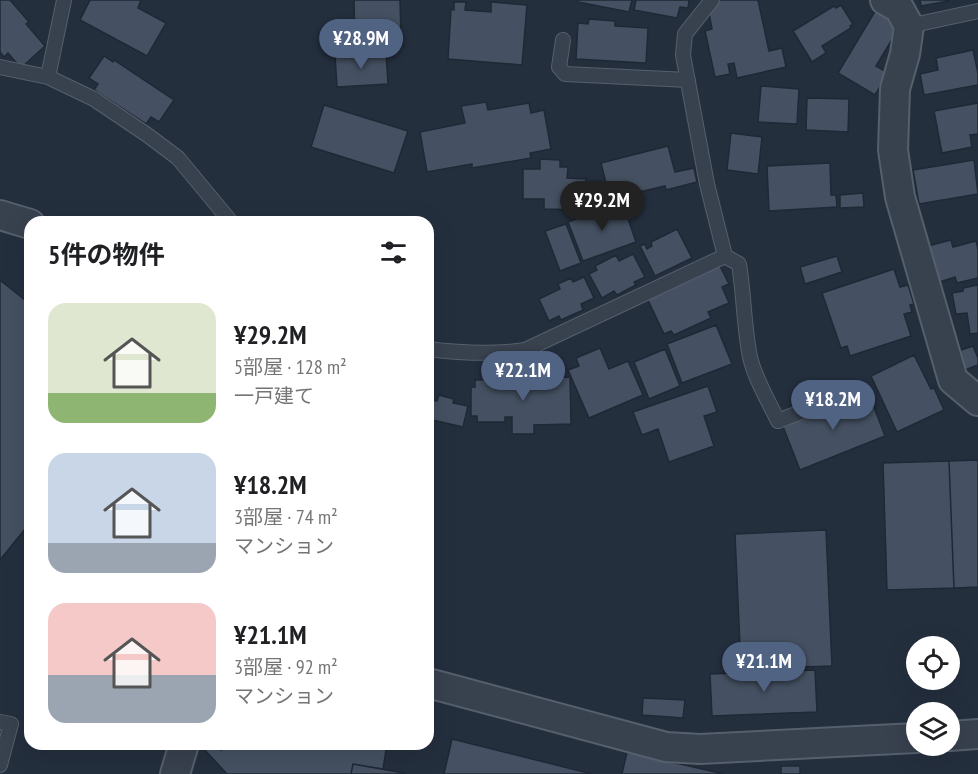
<!DOCTYPE html>
<html lang="ja">
<meta charset="utf-8">
<style>
body{margin:0;font-family:"PT Sans Narrow","Noto Sans JP",sans-serif;background:#f2f2f2;color:#202124;height:100vh;display:flex;flex-direction:column;font-size:22px;white-space:nowrap}
*{box-sizing:border-box;margin:0}
p{font-size:20px;color:#757577}
.icon{flex:none;width:33px;height:33px;fill:none;stroke:currentColor;stroke-width:2;stroke-linecap:round;stroke-linejoin:round}
.map{position:relative;flex:1;overflow:hidden}
.sheet{position:absolute;left:24px;top:216px;width:410px;height:534px;display:flex;flex-direction:column;background:#fff;border-radius:18px;box-shadow:0 6px 24px #0002}
.sheet>*{flex:none}
.fabs{position:absolute;left:906px;top:636px;display:grid;gap:12px}
.fabs a{display:grid;place-items:center;width:54px;height:54px;border-radius:50%;background:#fff;box-shadow:0 6px 24px #0002;font-size:30px}
.price{position:absolute;translate:-50% -51px;padding:0 14px;border-radius:21px;background:#506383;color:#fff;font-size:20px;line-height:39px;filter:drop-shadow(0 2px 3px #0008)}
.price::after{content:'';position:absolute;left:50%;top:36px;width:18px;height:14px;margin-left:-9px;background:inherit;clip-path:polygon(0 0,100% 0,50% 100%)}
.price.active{background:#222;color:#fff}
ul{padding:0;list-style:none}
li{display:flex;align-items:center;gap:18px;height:150px;padding:0 24px}
li span{display:grid;place-items:center;flex:none;width:168px;height:120px;border-radius:18px;color:#555}
li>.icon{margin-inline-start:auto}
span .icon{width:72px;height:72px;fill:#fffc;stroke-width:1}
li b{font-size:26px}
h2{display:flex;justify-content:space-between;align-items:center;height:72px;padding:0 24px;font-size:26px}
.map>svg:first-child{display:block}
.building{fill:#455162;stroke:#1f2835;stroke-width:1.5}
.lines{fill:none;stroke-linecap:round;stroke-linejoin:round}
.service-casing{stroke:#565f6c;stroke-width:16}
.minor-casing{stroke:#565f6c;stroke-width:32}
.service{stroke:#38414e;stroke-width:14}
.minor{stroke:#38414e;stroke-width:28}
</style>
<div class="map">
<svg width="978" height="774" viewBox="0 0 978 774">
<rect width="100%" height="100%" fill="#242f3e"/>
<!-- building -->
<path class="building" d="M0,0H10L29,22L26,24L45,46L21,68L8,53L4,57L0,52Z
M90,0H141L138,8L166,23L147,56L80,20Z
M354,0H400L401,36H382V45H355Z
M578,0H632L629,12L578,2Z
M636,0H689L688,8L680,7L677,18L634,10Z
M718,0H758L769,51L782,48L786,67L737,78L734,63L728,64L730,74L715,77L705,31L712,29L709,13Z
M920,0H949V1L921,6Z
M454,2H466L465,10L491,12V2L527,5L522,65L448,59L451,9L454,10Z
M841,5L853,24L850,26L851,28L822,46L826,53L812,62L793,31L834,6L836,8Z
M877,8L902,23L876,66L888,73L875,95L838,73Z
M589,19L615,21V26L648,28L646,63L576,59L578,23L588,24Z
M973,50L978,73V85L924,95L920,74L938,70L936,58Z
M386,53L388,84L337,87L335,55Z
M104,56L113,62L114,60L174,100L159,122L151,117L146,124L94,90L98,84L89,78Z
M761,86L799,89L797,124L758,122Z
M807,98L849,99L848,132L806,130Z
M486,102L488,110L529,103L531,113L544,110L551,149L530,153L531,158L472,168V164L427,172L420,132L465,123L461,106Z
M978,103V134L970,135L972,147L942,153L934,111Z
M324,105L408,131L394,173L311,147Z
M731,133L762,137L758,174L727,170Z
M668,146L675,172L694,168L697,182L666,190L665,186L610,199L601,163Z
M540,159L560,160V167H568L567,178L586,179L585,210L544,209V199H523V169H540Z
M974,160L978,194L919,204L913,170Z
M830,163L831,195H836L837,207L769,211L767,166Z
M863,193L864,207L840,208V195Z
M614,205L615,209L624,207L636,242L583,261L568,222Z
M566,224L581,263L560,271L545,231Z
M677,229L692,258L655,276L640,246L645,244L647,249L652,246L651,242Z
M951,240L953,247L976,241L978,249V278L957,283L955,277L937,283L928,246Z
M633,254L645,277L634,282L636,285L617,295L614,291L602,298L589,274L597,270L595,266L616,255L619,261Z
M837,256L842,272L805,284L800,267Z
M719,264L729,284L722,287L729,303L708,312L711,318L674,335L671,331L664,334L647,298Z
M894,269L900,287L908,285L914,304L910,305L912,312L904,314L911,336L850,356L847,346L841,348L822,293Z
M584,277L594,298L581,304L583,310L561,320L559,316L549,321L539,299L560,289L558,284L571,278L573,282Z
M0,280L30,304V523L0,560Z
M978,285V333L970,334L967,313L956,314L952,293L963,291V288Z
M716,325L732,364L682,383L667,344Z
M973,346L978,358V365L962,371L955,352Z
M600,348L609,369L628,361L643,395L589,418L568,370L579,366L576,358Z
M665,349L680,386L649,399L634,362Z
M914,355L931,389L934,388L944,410L897,432L871,376Z
M509,375H526V378L570,377L571,424L534,425V434H512V417H505V422H477V416H471V387H475V380L509,379Z
M708,386L717,412L704,416L714,446L669,462L658,429L642,435L633,412Z
M867,389L885,436L800,470L782,424L841,400L844,409L858,403L855,394Z
M439,395L454,399L453,403L468,406L463,427L428,419L431,400L437,401Z
M978,460V587L954,588L949,461Z
M949,461L954,588L887,590L883,463Z
M826,530L832,666L741,669L735,534Z
M815,670L817,712L712,716L710,674Z
M643,698L685,700L683,718L642,715Z
M452,739L592,774H444Z
M223,744H387L383,769L353,764L351,774H227L202,747L222,750Z
M627,752L724,774H622Z
M353,764L404,773V774H351Z
M781,766H800V774H781Z"/>
<g class="lines">
<!-- service casing -->
<g class="service-casing">
<path id="service" d="M712,0L685,34L683,55L707,184L725,256L739,264C744,295 744,327 750,357C755,379 768,400 778,421L839,397
M909,26L978,11
M563,40L559,67L565,74L688,80
M0,67L48,77L94,99L146,134L178,158L231,222
M48,77L64,0
M428,349C460,353 493,355 525,350L725,256
M0,722L11,724L0,765"/>
</g>
<!-- minor casing -->
<g class="minor-casing">
<path id="minor" d="M885,0L899,8L909,26L905,54L895,89L893,150L900,197L953,380L978,401
M0,215L30,224
M428,683L666,747L700,749L916,738
M950,736L978,734
M175,774L184,744"/>
</g>
<!-- service -->
<use href="#service" class="service"/>
<!-- minor -->
<use href="#minor" class="minor"/>
</g>
</svg>
<div class="fabs">
<a><svg class="icon" aria-label="locate" viewBox="0 0 24 24"><circle cx="12" cy="12" r="6"/><path d="M12 2v4M12 18v4M2 12h4M18 12h4"/></svg></a>
<a><svg class="icon" aria-label="layers" viewBox="0 0 24 24"><path d="M12 4l9 5-9 5-9-5zM3 14l9 5 9-5"/></svg></a>
</div>
<b class="price" style="left:361px;top:70px">¥28.9M</b>
<b class="price active" style="left:602px;top:232px">¥29.2M</b>
<b class="price" style="left:523px;top:402px">¥22.1M</b>
<b class="price" style="left:833px;top:431px">¥18.2M</b>
<b class="price" style="left:764px;top:693px">¥21.1M</b>
<section class="sheet">
<h2>5件の物件<svg class="icon" aria-label="filters" viewBox="0 0 24 24"><path d="M4 7h16M4 17h16"/><circle cx="9" cy="7" r="2"/><circle cx="15" cy="17" r="2"/></svg></h2>
<ul>
<li><span style="background:linear-gradient(#dfe7d0 75%,#8fb573 0)"><svg class="icon" aria-label="home" viewBox="0 0 24 24"><path d="M3 11l9-7 9 7M6 9v11h12V9"/></svg></span><div><b>¥29.2M</b><p>5部屋 · 128 m²</p><p>一戸建て</p></div></li>
<li><span style="background:linear-gradient(#c9d6e8 75%,#9aa5b1 0)"><svg class="icon" aria-label="home" viewBox="0 0 24 24"><path d="M3 11l9-7 9 7M6 9v11h12V9"/></svg></span><div><b>¥18.2M</b><p>3部屋 · 74 m²</p><p>マンション</p></div></li>
<li><span style="background:linear-gradient(#f6c9c9 60%,#9aa5b1 0)"><svg class="icon" aria-label="home" viewBox="0 0 24 24"><path d="M3 11l9-7 9 7M6 9v11h12V9"/></svg></span><div><b>¥21.1M</b><p>3部屋 · 92 m²</p><p>マンション</p></div></li>
</ul>
</section>
</div>
